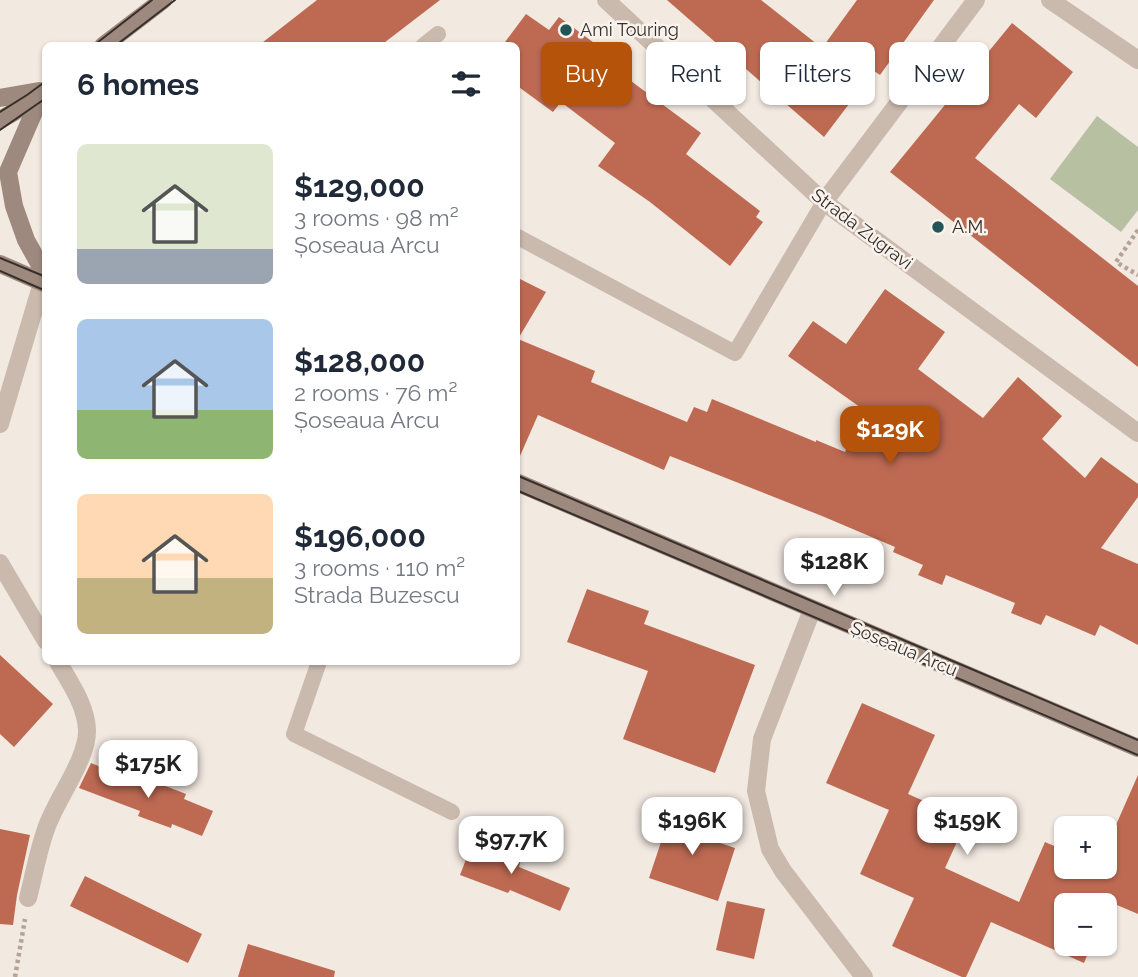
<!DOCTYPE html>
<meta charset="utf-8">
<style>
body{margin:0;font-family:Raleway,sans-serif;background:#f2f2f3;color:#1f2937;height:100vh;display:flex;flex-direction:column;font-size:26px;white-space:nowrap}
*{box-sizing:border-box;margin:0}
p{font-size:23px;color:#747a83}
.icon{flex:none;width:38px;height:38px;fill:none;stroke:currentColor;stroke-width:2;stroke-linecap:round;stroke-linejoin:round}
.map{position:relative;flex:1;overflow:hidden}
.drawer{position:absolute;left:42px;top:42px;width:478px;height:623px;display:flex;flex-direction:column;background:#fff;border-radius:10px;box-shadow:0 2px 5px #0004}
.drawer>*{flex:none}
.hud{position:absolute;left:541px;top:42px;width:492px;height:63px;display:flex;gap:14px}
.fabs{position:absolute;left:1054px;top:816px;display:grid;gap:14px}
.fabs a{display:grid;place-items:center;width:63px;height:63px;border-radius:10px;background:#fff;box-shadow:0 2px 5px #0004;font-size:35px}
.price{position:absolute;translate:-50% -60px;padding:0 16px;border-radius:14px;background:#fff;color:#222;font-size:23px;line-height:46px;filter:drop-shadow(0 2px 4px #0008)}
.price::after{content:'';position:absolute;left:50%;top:42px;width:21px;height:16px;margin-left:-10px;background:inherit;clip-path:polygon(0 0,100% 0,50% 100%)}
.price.on{background:#b45309;color:#fff}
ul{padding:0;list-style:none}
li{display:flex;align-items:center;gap:21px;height:175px;padding:0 35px}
li span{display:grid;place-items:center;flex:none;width:196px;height:140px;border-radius:10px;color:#555}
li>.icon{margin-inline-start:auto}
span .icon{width:84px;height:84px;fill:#fffc;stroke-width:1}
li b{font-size:30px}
h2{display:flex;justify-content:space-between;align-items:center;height:84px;padding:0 35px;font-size:30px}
.tag{padding:0 24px;border-radius:10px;background:#fff;box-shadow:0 2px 5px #0004;font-size:24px;line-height:63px}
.tag.on{background:#b45309;color:#fff}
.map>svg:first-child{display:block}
.green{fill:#b7c0a1}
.building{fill:#be6a53}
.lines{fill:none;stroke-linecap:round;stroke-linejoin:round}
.path{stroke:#b5a397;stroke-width:4.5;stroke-dasharray:3.5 3.5;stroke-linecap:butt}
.lane{stroke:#cab9ad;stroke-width:16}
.street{stroke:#cab9ad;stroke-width:18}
.secondary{stroke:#9d897e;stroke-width:18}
.tram{stroke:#382f2b;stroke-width:2}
.poi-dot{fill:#235557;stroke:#f9f3ed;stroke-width:2.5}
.labels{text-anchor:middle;stroke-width:5;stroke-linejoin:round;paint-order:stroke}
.poi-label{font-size:18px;fill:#382f2b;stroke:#f9f3ed;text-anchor:start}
.street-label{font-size:18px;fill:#382f2b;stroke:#f9f3ed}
</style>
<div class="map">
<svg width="1138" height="977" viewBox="0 0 1138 977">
<rect width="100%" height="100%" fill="#f2e9e1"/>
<!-- green -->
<path class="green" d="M1097,116L1138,147V210L1121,232L1050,179Z"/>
<!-- building -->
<path class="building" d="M317,0H440L380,46H258Z
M667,0H761L822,48L857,0H934L880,75L874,71L824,137Z
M526,14L549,30L559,17L609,54L604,61L701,133L686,154L760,211L756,217L763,222L730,266L650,202L598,166L615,143L561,102L553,112L516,85V46H502Z
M1012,23L1073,72L1036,118L1019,104L975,158L1138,286V367L890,172Z
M516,277L546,292L518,339L595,371L591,382L687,422L694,407L707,412L712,399L816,442V440L845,452L864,410L788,356L813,321L846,344L885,289L945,332L918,369L983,418L1018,377L1062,416L1042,439L1085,478L1101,457L1138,484V497L1101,548L1138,564V645L1100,625L1095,636L1046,615L1041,625L1011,613L1015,603L946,575L942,585L918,575L923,565L893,552L895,547L822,516L670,456L664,470L538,415L516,465Z
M587,589L649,611L644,624L755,665L715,773L623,739L648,671L567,642Z
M0,655L53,704L14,747L0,734Z
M862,703L935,735L908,794L967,820L945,868L1019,902L1045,842L1066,851V866H1104V852L1138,775V914L1110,902L1104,916V905H1066V943H1092L1084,963L991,922L966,977H962L892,946L914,898L860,874L889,810L826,783Z
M91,763L148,786L150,780L186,794L184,799L213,811L202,836L172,824L171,828L138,816L140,811L79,788Z
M672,809L711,822L705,838L735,848L718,901L649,878Z
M0,829L30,835L17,895L13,925L0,924Z
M473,841L521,859L519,867L570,888L560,911L510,890L508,893L460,875Z
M85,876L202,934L188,963L70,906Z
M727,901L765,909L754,959L716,950Z
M248,944L335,971L334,977H238Z"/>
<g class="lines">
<!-- path -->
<path class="path" d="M1138,230L1116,262L1138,275
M15,977L25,919"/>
<!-- lane -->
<path class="lane" d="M423,46L438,34
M516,236L735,353L824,202
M319,662L294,734L452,812"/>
<!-- street -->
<path class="street" d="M606,0L824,202L1138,433
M1050,0L1138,60
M824,202L976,0
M0,424L42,283
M0,563L46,641
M812,610L762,739L756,791L770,849L783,871L864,977
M28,898C34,875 38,851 46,829C55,801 88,759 87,730C86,705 70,683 58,662"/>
<!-- secondary -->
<path class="secondary" d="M103,46L163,0
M43,91L8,172L14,206L26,240L46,276
M0,98L39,91
M0,120L14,112L40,93
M0,264L46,284
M516,482L1138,748"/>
<!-- tram -->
<path class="tram" d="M93,46L152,0
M115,46L175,0
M0,112L27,95L46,81
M0,130L46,98
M0,258L46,277
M0,271L46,291
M516,475L1138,740
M516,490L1138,755"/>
</g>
<!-- markers -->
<g class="poi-dot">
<circle cx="566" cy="30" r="7"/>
<circle cx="938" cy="227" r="7"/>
</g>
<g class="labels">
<!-- poi labels -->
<g class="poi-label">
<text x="580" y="36">Ami Touring</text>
<text x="952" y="233">A.M.</text>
</g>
<!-- street labels -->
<g class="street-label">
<text transform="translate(862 229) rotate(37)" y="6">Strada Zugravi</text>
<text transform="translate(904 649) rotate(23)" y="6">Șoseaua Arcu</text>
</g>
</g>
</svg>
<div class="fabs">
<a>+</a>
<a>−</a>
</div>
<b class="price on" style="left:890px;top:466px">$129K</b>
<b class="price" style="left:834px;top:598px">$128K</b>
<b class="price" style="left:148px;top:800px">$175K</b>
<b class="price" style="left:692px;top:857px">$196K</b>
<b class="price" style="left:967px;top:857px">$159K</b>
<b class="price" style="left:511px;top:876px">$97.7K</b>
<div class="hud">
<a class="tag on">Buy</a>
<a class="tag">Rent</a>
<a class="tag">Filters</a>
<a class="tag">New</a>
</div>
<section class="drawer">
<h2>6 homes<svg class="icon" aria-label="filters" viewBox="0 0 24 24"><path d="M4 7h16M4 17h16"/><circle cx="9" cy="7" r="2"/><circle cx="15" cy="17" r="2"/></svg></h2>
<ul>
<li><span style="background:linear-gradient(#dfe7d0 75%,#9aa5b1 0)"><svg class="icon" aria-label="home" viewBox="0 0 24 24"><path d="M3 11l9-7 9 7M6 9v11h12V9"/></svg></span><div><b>$129,000</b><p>3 rooms · 98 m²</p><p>Șoseaua Arcu</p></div></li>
<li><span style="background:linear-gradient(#a9c7e8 65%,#8fb573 0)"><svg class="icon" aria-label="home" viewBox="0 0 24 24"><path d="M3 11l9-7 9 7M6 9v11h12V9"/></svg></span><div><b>$128,000</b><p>2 rooms · 76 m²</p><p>Șoseaua Arcu</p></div></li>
<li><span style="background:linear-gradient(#ffd9b3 60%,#c2b280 0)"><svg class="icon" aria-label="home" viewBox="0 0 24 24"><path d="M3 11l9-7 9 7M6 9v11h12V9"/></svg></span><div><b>$196,000</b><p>3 rooms · 110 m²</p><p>Strada Buzescu</p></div></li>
</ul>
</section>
</div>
